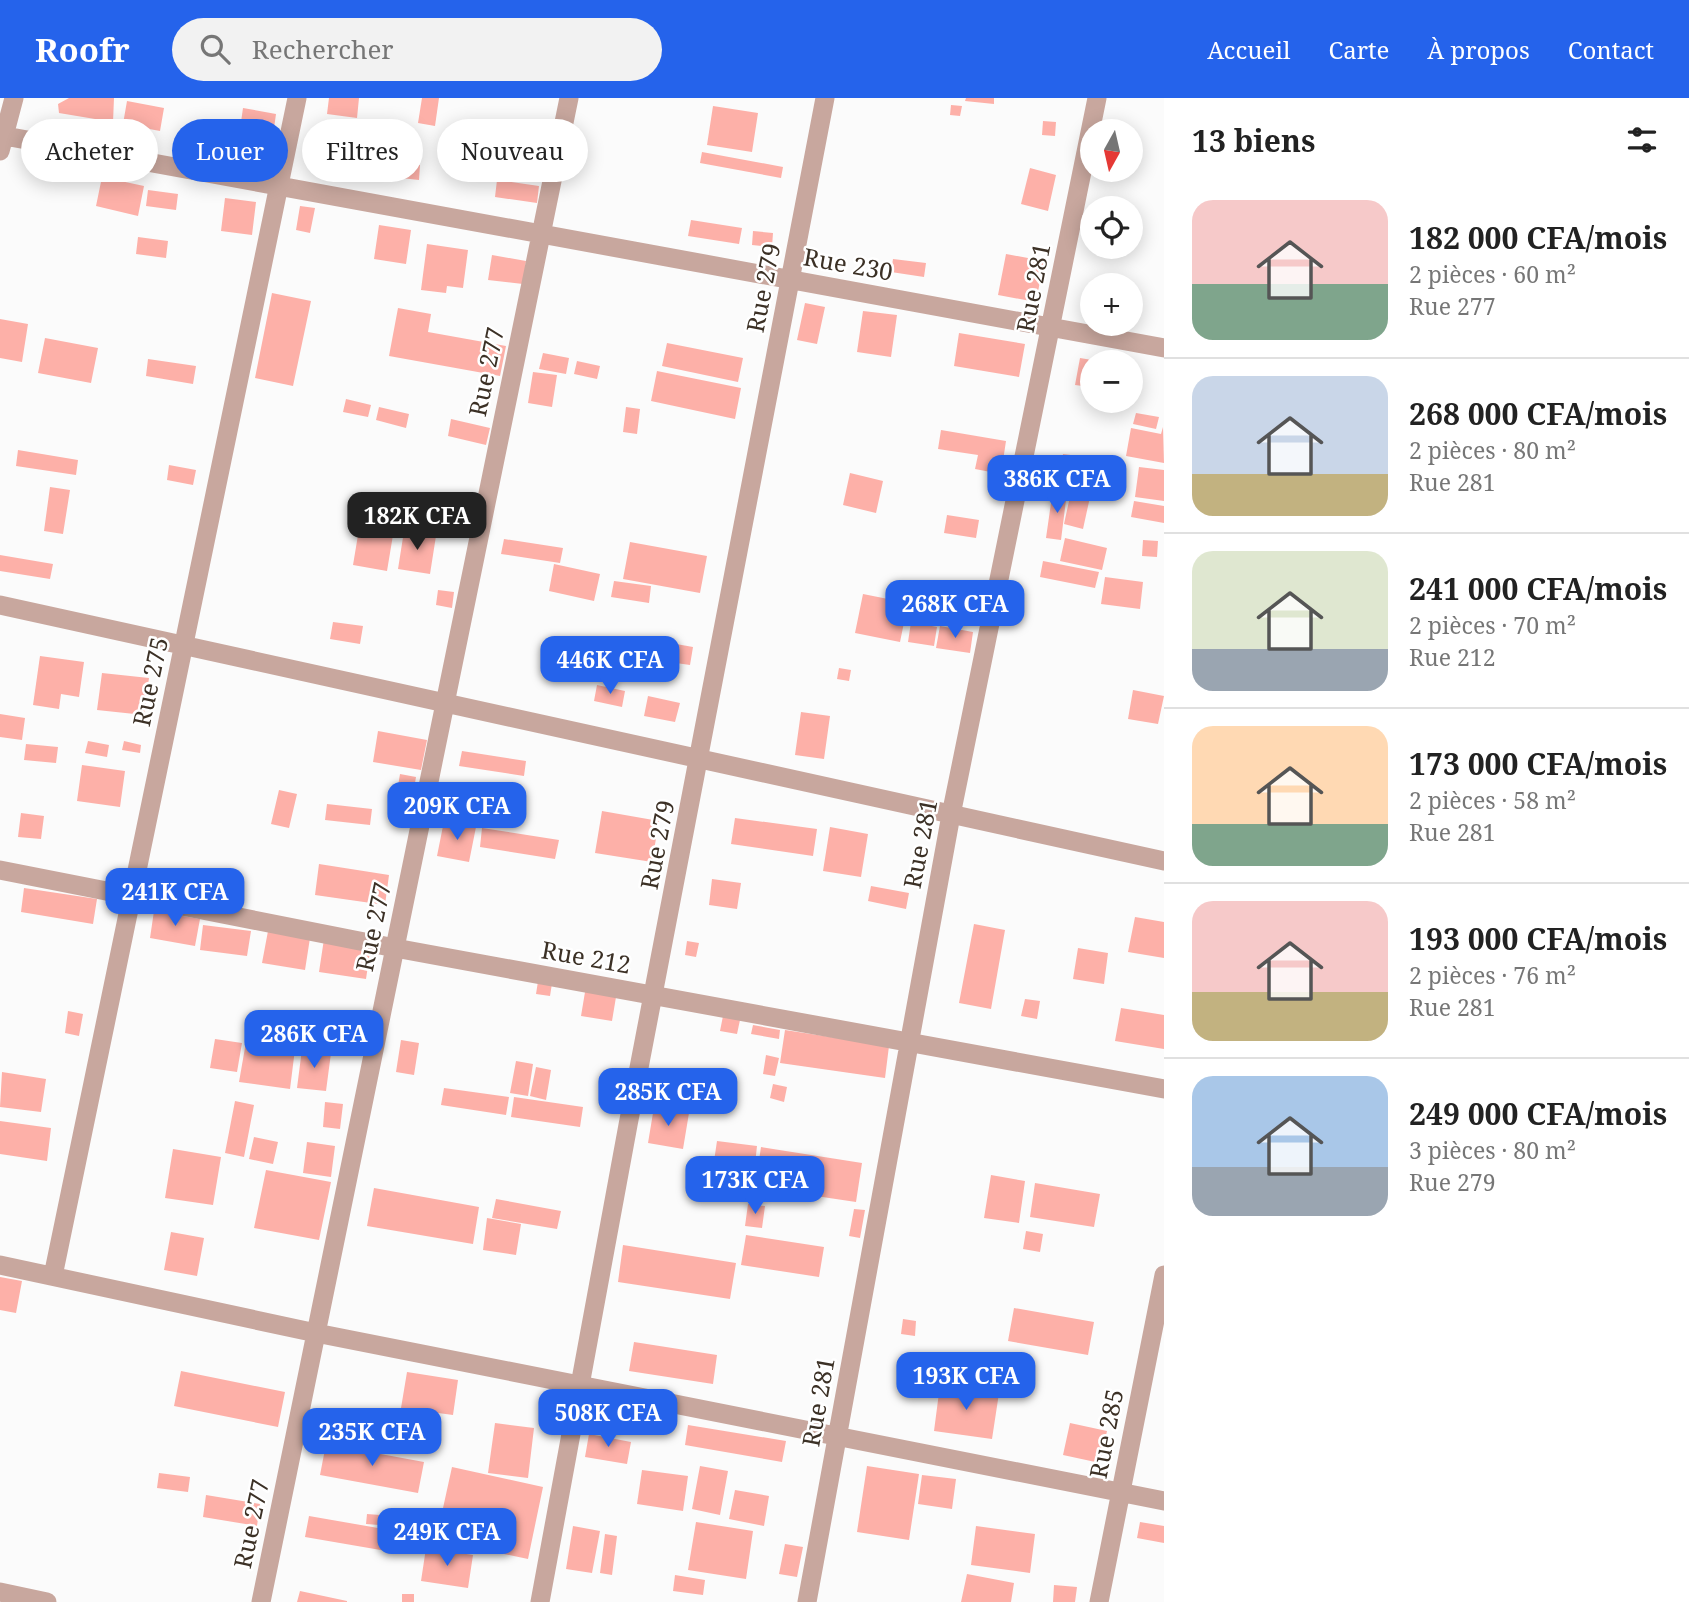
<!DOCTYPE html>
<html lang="fr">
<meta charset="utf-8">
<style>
body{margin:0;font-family:"Noto Serif",serif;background:#f2f2f2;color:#222;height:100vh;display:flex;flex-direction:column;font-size:26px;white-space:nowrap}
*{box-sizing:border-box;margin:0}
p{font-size:23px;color:#767676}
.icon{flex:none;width:38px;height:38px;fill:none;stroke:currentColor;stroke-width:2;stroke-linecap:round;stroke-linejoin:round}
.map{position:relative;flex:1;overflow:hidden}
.panel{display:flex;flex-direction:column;background:#fff;width:525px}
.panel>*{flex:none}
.guide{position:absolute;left:21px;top:21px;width:665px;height:63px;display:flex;gap:14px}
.needle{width:46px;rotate:188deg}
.buttons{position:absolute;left:1080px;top:21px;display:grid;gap:14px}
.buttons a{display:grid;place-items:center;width:63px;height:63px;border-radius:50%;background:#fff;box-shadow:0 4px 18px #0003;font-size:35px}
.price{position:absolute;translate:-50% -60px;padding:0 16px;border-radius:14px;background:#2563eb;color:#fff;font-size:23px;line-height:46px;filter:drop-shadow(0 2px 4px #0008)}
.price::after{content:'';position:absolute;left:50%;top:42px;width:21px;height:16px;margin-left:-10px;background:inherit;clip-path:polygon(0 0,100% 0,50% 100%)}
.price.current{background:#222;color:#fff}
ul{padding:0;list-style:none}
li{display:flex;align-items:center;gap:21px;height:175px;padding:0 28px}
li+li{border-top:2px solid #e0e0e0}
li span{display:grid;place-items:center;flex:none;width:196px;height:140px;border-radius:21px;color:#555}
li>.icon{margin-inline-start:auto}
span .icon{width:84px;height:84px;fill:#fffc;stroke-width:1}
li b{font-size:30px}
h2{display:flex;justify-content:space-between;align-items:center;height:84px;padding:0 28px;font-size:30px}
.tag{padding:0 24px;border-radius:32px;background:#fff;box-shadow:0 4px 18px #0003;font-size:24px;line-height:63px}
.tag.current{background:#2563eb;color:#fff}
header{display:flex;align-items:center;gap:42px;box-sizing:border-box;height:98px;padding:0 35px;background:#2563eb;color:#fff}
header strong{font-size:33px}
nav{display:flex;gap:38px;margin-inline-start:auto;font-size:24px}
.search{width:490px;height:63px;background:#f2f2f2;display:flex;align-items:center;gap:18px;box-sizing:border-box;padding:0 24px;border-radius:38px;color:#767676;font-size:26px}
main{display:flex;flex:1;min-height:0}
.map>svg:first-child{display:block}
.building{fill:#fdb0a8}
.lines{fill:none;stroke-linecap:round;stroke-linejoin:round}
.minor{stroke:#c8a79e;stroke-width:19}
.labels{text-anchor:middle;stroke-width:5;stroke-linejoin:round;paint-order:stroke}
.street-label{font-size:24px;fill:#3c3126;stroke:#fff}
</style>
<header>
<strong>Roofr</strong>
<div class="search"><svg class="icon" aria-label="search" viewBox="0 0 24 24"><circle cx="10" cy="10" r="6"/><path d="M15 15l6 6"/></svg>Rechercher</div>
<nav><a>Accueil</a><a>Carte</a><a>À propos</a><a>Contact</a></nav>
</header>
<main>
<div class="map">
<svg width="1164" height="1504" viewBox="0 0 1164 1504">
<rect width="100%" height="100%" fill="#fbfbfb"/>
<!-- building -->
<path class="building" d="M69,0H114L113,24L59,15L58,6Z
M329,0H359L357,20L327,16Z
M422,0H439L435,28L418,25Z
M966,0H994V6L965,3Z
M127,3L164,10L160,33L123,26Z
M951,7L962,8L960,18L950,17Z
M713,8L758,15L752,54L707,47Z
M243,10L276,16L274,30L241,24Z
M1043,23L1056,24L1055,38L1042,37Z
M240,30L272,36L269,52L238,46Z
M702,54L783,69L781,80L700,65Z
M402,65L420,67L419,82L401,80Z
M1030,70L1056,77L1048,113L1021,106Z
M102,79L144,88L138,118L96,108Z
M497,82L539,88L537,105L495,99Z
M148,92L178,96L176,112L146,108Z
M225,100L256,104L252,137L221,133Z
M300,108L315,110L310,135L296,132Z
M691,122L742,130L739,146L688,138Z
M379,127L411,132L406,166L374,161Z
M753,133L773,135L772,149L752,147Z
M138,139L168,143L166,160L136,156Z
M427,146L468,152L463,190L447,188L446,195L421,192Z
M1006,156L1044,163L1036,204L998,197Z
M492,157L526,163L523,186L488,182Z
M893,161L926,165L924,179L891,174Z
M1093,181L1125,186V187H1092Z
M272,195L311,203L293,288L255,280Z
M805,205L825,209L817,246L797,242Z
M398,210L431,216L428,234L506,248L500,278L389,258Z
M863,213L897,217L891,259L857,254Z
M0,221L28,226L22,264L0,260Z
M959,235L1025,246L1019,279L954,268Z
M45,240L98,250L91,285L38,275Z
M667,245L743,260L738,284L662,268Z
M543,255L569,260L566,276L539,271Z
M1080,260L1098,263L1092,264L1090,289L1075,287Z
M148,261L196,268L193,286L146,278Z
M577,263L600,268L597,281L574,276Z
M657,273L741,290L735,321L651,303Z
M533,274L557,277L552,309L528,305Z
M346,301L371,307L368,319L343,314Z
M379,309L409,316L406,330L376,322Z
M626,309L640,311L637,336L623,334Z
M1136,315L1159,319L1156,331L1133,326Z
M451,321L490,330L486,347L448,338Z
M1163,329L1164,365L1126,358L1131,330L1161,336Z
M941,332L1006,343L1001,376L975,371L978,357L938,351Z
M18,352L78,362L76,377L16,368Z
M1063,356L1086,359L1081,392L1058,389Z
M169,367L196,372L193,387L167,382Z
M1139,369L1164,372V403L1135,399Z
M850,375L883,383L876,415L843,407Z
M50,389L70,392L63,436L44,433Z
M1053,391L1067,394L1061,442L1046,440Z
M1071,394L1090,399L1083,431L1064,426Z
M363,396L393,403L388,425L358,419Z
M1134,403L1164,408V425L1131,419Z
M947,417L979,422L976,440L944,435Z
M359,431L393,437L387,473L353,467Z
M404,433L436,438L430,476L398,471Z
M1065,440L1107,450L1102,472L1060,463Z
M504,441L563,450L560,465L501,456Z
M1143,442L1158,443L1157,459L1142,458Z
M630,444L707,458L700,495L623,481Z
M0,457L53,466L50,481L0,473Z
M1043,463L1099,474L1095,490L1040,479Z
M554,466L600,476L594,503L549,493Z
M1105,479L1143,484L1140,511L1101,506Z
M614,483L651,488L649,505L611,499Z
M438,492L454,494L452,510L436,507Z
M863,496L908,505L900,544L855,535Z
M333,524L363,528L360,546L330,541Z
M911,524L937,529L934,548L908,544Z
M940,528L973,534L970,555L936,550Z
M665,544L693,549L690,567L662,563Z
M40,558L84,564L79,599L61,596L59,611L33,607Z
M839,570L851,572L849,583L837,581Z
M102,575L149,580L144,617L97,612Z
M597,587L625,593L622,609L594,603Z
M1133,592L1164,598L1158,626L1128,621Z
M648,598L680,605L675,624L644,618Z
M801,614L830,618L824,661L795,657Z
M0,616L25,620L22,642L0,639Z
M378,633L427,642L421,672L373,664Z
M88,643L109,647L107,659L85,655Z
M124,643L141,647L140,655L122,652Z
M26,646L58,649L56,665L24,662Z
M462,653L526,663L524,678L459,668Z
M82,667L125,673L120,709L77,703Z
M400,676L416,679L414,691L398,688Z
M279,692L297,696L289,730L271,726Z
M327,706L372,711L370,727L325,722Z
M602,713L659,723L652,764L595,755Z
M21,715L44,718L41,741L18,739Z
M735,720L817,731L813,758L731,746Z
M444,723L476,729L469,764L437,758Z
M830,729L868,736L861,779L823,773Z
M482,730L559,742L555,761L480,749Z
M319,766L389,777L385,807L315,797Z
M712,781L741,785L737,811L709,807Z
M871,788L909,795L906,811L868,803Z
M24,790L97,801L93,826L21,814Z
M154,813L200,821L195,848L150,840Z
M1135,819L1164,824V860L1128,854Z
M974,826L1005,832L991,911L959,905Z
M203,827L251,833L247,858L200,852Z
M268,833L310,840L305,872L262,865Z
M324,841L371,847L366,881L319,874Z
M687,843L699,845L696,859L685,857Z
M1078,850L1108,855L1104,886L1073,881Z
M539,877L553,879L550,898L536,896Z
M586,888L617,893L612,923L581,918Z
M1025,901L1040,903L1037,921L1021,918Z
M1121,910L1164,917V951L1115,943Z
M68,913L83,916L79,938L65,935Z
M723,918L740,922L737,936L720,933Z
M753,927L780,932L779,941L751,936Z
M785,932L889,948L885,980L780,965Z
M215,941L242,945L237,974L210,970Z
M401,942L419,945L414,977L396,974Z
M246,944L295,951L290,991L239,984Z
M302,951L331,955L326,993L297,990Z
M766,957L779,960L775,978L763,976Z
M516,963L533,966L528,998L510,995Z
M536,969L551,972L546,1002L530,998Z
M2,974L46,981L41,1014L0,1009Z
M773,986L787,989L784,1004L770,1000Z
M444,990L509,999L506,1017L441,1007Z
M514,999L583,1009L580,1029L511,1019Z
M235,1003L254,1007L244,1059L225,1055Z
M325,1004L343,1006L340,1031L323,1029Z
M654,1009L689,1015L683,1051L648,1045Z
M0,1023L51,1030L47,1063L0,1056Z
M254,1039L278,1044L273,1066L249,1061Z
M717,1043L757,1048L754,1075L713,1070Z
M307,1044L335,1048L331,1079L303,1075Z
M761,1049L862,1065L856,1104L755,1089Z
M173,1051L221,1059L213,1107L165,1100Z
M266,1072L331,1084L319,1142L254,1130Z
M991,1077L1025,1083L1019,1125L984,1120Z
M1035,1085L1100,1096L1094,1129L1030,1119Z
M374,1090L479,1109L473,1146L367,1128Z
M496,1101L561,1113L557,1131L492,1120Z
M748,1106L765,1108L762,1130L745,1128Z
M854,1111L865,1112L860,1140L849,1138Z
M487,1120L521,1126L516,1157L483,1152Z
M1026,1133L1043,1136L1040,1154L1023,1151Z
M171,1134L204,1140L197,1178L164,1172Z
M746,1137L824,1149L819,1179L741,1167Z
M623,1147L736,1165L730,1201L618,1184Z
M0,1179L22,1183L16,1215L0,1212Z
M1014,1210L1094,1224L1088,1257L1008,1243Z
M903,1221L916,1223L915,1238L901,1236Z
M634,1244L717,1257L713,1286L629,1273Z
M181,1273L285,1294L278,1329L174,1308Z
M407,1274L458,1282L453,1317L401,1310Z
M940,1287L999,1295L992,1341L934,1333Z
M495,1325L534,1330L528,1380L488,1375Z
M1070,1325L1107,1333L1100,1365L1063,1357Z
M688,1327L786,1343L782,1364L685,1347Z
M589,1336L631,1344L627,1366L585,1359Z
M326,1346L424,1364L418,1395L320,1377Z
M700,1368L728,1373L720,1417L692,1411Z
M867,1368L919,1376L909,1442L857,1434Z
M452,1369L543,1389L528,1461L436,1442Z
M642,1372L688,1378L683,1413L637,1406Z
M159,1375L190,1379L188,1394L157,1390Z
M922,1377L956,1381L952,1411L918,1406Z
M735,1392L769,1398L764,1428L729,1421Z
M206,1397L260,1406L257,1428L203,1419Z
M367,1416L380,1417L379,1427L366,1426Z
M309,1418L401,1434L398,1455L305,1439Z
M696,1424L753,1433L746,1481L688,1472Z
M1140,1424L1164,1428V1445L1137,1440Z
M573,1428L600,1433L592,1475L566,1471Z
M976,1428L1035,1436L1030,1475L971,1467Z
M605,1436L617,1438L612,1477L600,1475Z
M408,1439L422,1440L420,1456L406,1455Z
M785,1446L803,1449L797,1479L779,1476Z
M426,1450L473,1457L468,1490L421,1483Z
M967,1476L1014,1485L1011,1504H961Z
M675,1477L705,1482L703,1497L673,1493Z
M1054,1487L1077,1489L1075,1504H1053Z
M300,1493L347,1503V1504H297Z
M402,1496H414V1504H402Z"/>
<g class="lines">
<!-- minor -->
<path class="minor" d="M0,37L1164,250
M0,53L14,0
M0,507L1164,763
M0,772L395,850L1164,991
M0,1167L316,1235L1164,1403
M53,1178L297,0
M0,1494L47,1504
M261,1504L569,0
M540,1504L628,1027L825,0
M807,1504L951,717L1097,0
M1099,1504L1164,1177"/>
</g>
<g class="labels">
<!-- street labels -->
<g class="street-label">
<text transform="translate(848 167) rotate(10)" y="8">Rue 230</text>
<text transform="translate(764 190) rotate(-79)" y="8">Rue 279</text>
<text transform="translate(1034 190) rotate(-79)" y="8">Rue 281</text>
<text transform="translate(487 274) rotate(-78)" y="8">Rue 277</text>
<text transform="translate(151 584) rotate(-78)" y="8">Rue 275</text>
<text transform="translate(921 746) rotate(-79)" y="8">Rue 281</text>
<text transform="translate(658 747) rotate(-79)" y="8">Rue 279</text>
<text transform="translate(374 829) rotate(-78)" y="8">Rue 277</text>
<text transform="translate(586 860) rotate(10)" y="8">Rue 212</text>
<text transform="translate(819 1304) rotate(-80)" y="8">Rue 281</text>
<text transform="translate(1107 1336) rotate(-79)" y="8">Rue 285</text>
<text transform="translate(252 1426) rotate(-78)" y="8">Rue 277</text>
</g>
</g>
</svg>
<div class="buttons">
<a><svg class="needle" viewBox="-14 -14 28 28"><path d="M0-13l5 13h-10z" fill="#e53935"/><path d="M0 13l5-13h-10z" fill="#767676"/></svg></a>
<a><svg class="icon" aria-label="locate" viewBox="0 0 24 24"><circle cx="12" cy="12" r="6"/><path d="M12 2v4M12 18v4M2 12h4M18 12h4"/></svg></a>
<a>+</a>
<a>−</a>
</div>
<b class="price" style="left:1057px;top:417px">386K CFA</b>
<b class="price current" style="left:417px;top:454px">182K CFA</b>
<b class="price" style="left:955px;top:542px">268K CFA</b>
<b class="price" style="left:610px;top:598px">446K CFA</b>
<b class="price" style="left:457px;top:744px">209K CFA</b>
<b class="price" style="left:175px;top:830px">241K CFA</b>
<b class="price" style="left:314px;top:972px">286K CFA</b>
<b class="price" style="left:668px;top:1030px">285K CFA</b>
<b class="price" style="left:755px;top:1118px">173K CFA</b>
<b class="price" style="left:966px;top:1314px">193K CFA</b>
<b class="price" style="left:608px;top:1351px">508K CFA</b>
<b class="price" style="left:372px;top:1370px">235K CFA</b>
<b class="price" style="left:447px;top:1470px">249K CFA</b>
<div class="guide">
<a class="tag">Acheter</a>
<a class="tag current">Louer</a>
<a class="tag">Filtres</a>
<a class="tag">Nouveau</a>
</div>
</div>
<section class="panel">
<h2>13 biens<svg class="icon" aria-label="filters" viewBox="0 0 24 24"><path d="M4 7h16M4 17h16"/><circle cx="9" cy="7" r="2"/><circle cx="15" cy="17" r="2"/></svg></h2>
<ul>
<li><span style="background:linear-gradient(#f6c9c9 60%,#7fa58c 0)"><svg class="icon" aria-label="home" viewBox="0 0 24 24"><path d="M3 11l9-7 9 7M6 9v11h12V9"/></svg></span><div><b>182 000 CFA/mois</b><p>2 pièces · 60 m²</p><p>Rue 277</p></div></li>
<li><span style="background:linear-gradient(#c9d6e8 70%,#c2b280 0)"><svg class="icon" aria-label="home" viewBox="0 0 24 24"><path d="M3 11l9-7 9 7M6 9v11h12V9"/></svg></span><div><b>268 000 CFA/mois</b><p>2 pièces · 80 m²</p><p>Rue 281</p></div></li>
<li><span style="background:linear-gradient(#dfe7d0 70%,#9aa5b1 0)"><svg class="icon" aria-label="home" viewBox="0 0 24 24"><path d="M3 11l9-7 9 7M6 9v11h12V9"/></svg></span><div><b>241 000 CFA/mois</b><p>2 pièces · 70 m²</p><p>Rue 212</p></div></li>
<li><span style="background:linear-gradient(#ffd9b3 70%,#7fa58c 0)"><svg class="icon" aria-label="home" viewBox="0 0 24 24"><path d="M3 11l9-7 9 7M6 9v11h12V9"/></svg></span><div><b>173 000 CFA/mois</b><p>2 pièces · 58 m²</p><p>Rue 281</p></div></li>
<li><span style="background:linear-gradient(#f6c9c9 65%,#c2b280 0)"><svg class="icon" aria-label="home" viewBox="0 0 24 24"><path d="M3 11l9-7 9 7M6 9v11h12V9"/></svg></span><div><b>193 000 CFA/mois</b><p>2 pièces · 76 m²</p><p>Rue 281</p></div></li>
<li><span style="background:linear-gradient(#a9c7e8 65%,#9aa5b1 0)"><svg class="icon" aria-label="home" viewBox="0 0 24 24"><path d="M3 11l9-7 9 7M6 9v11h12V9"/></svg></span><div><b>249 000 CFA/mois</b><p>3 pièces · 80 m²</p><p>Rue 279</p></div></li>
</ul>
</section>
</main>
